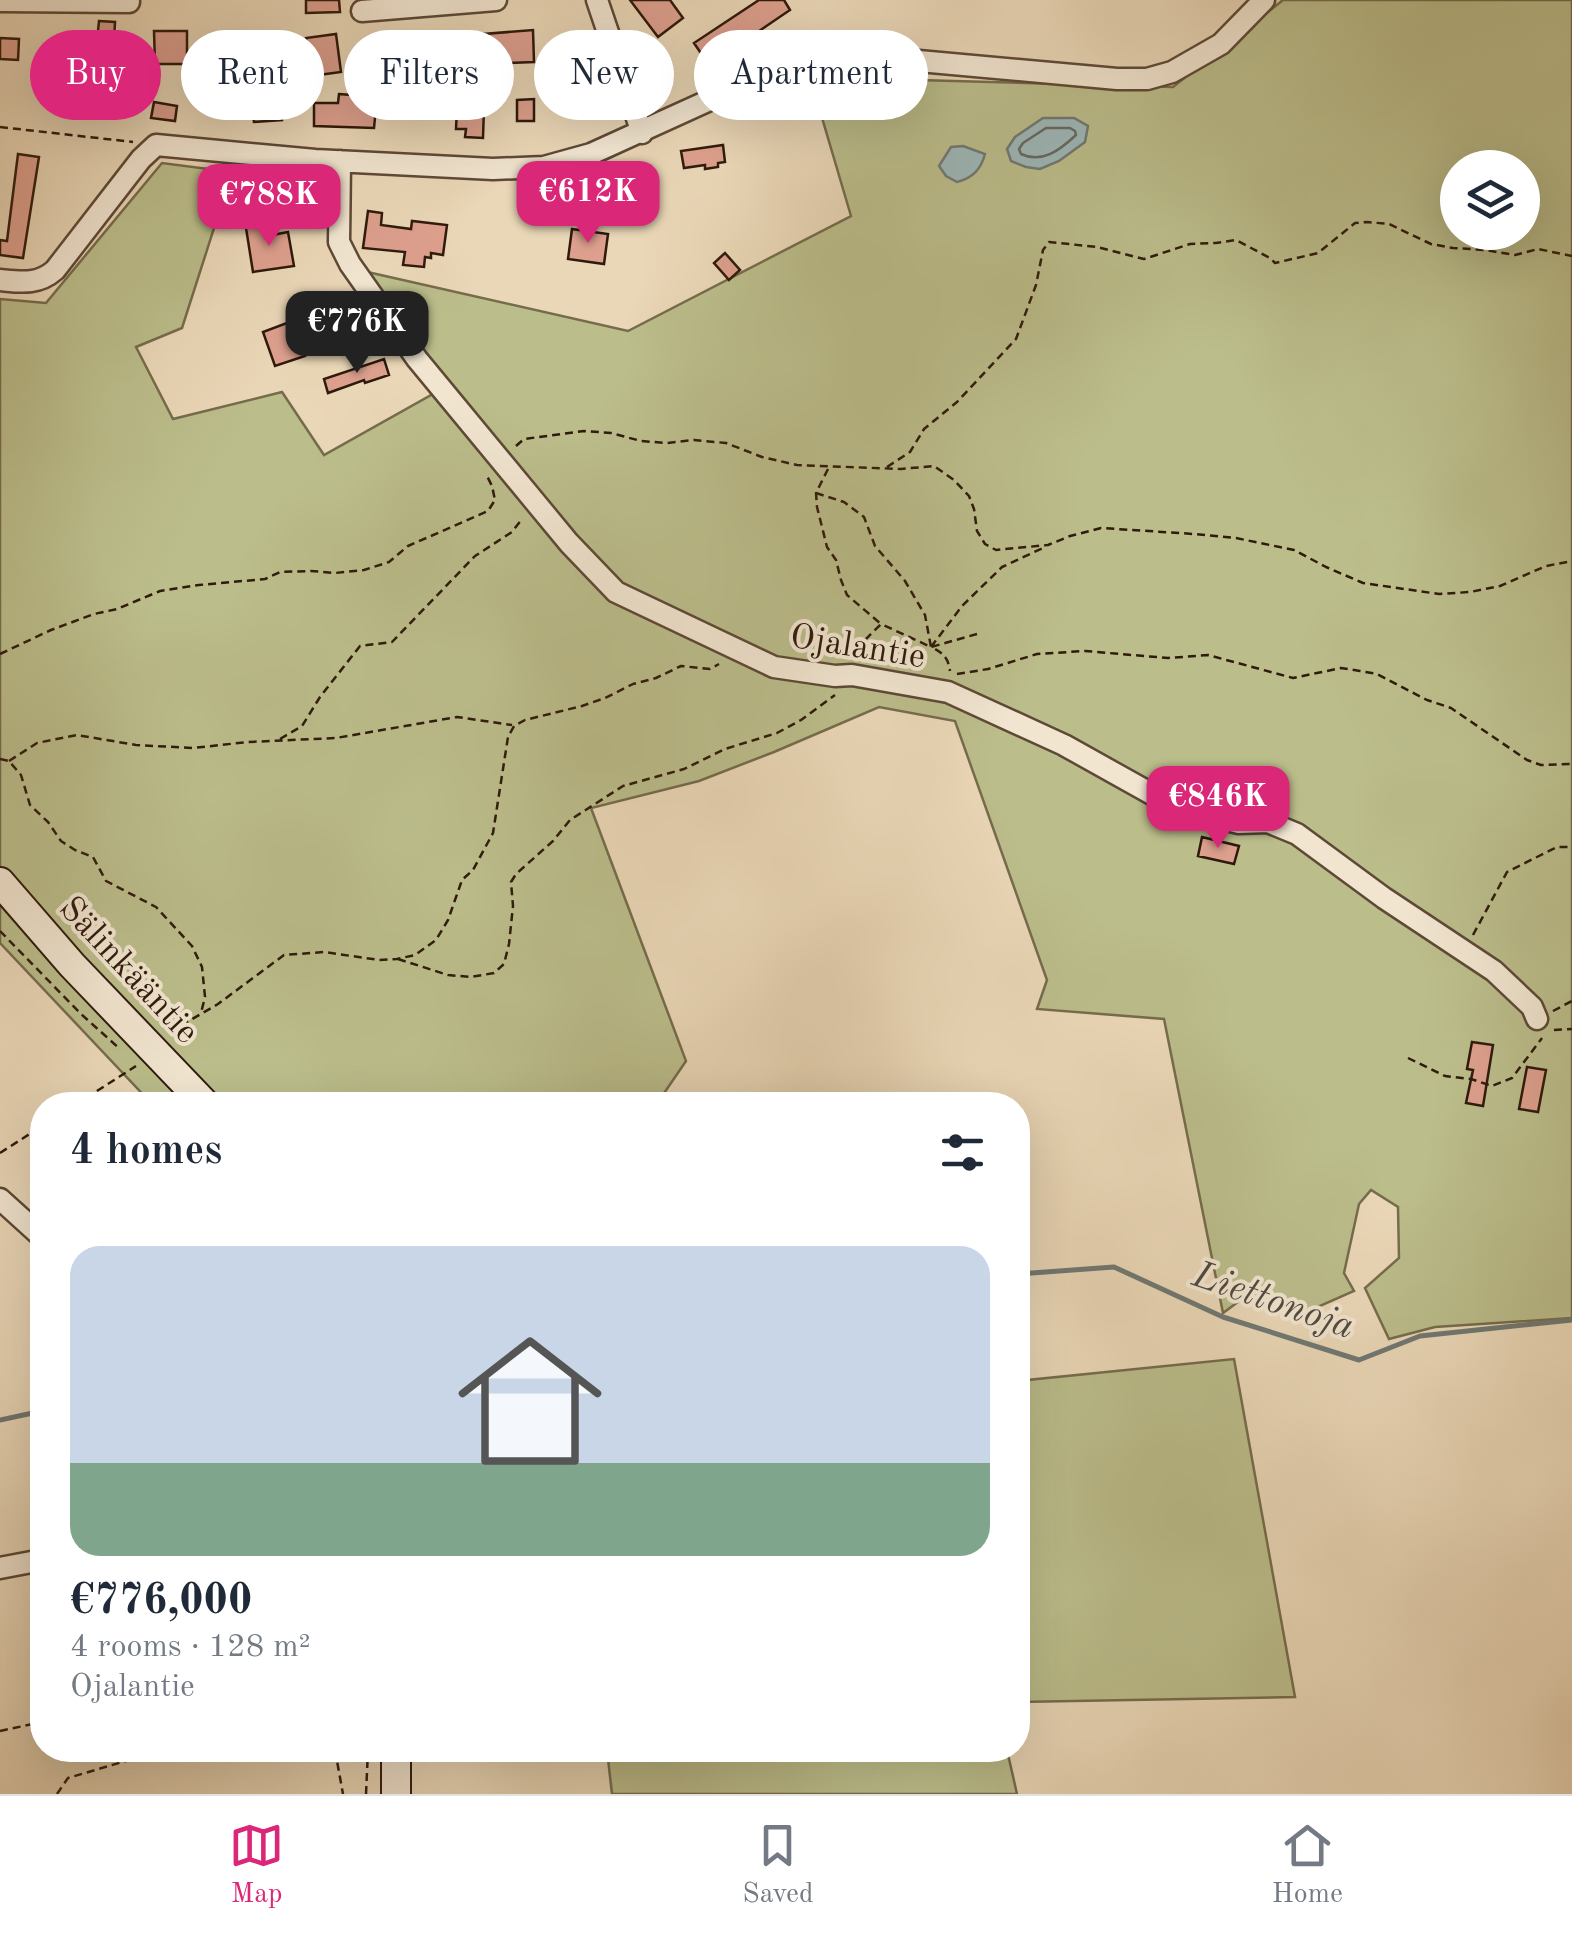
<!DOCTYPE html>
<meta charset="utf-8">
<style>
body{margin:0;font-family:"Old Standard TT",serif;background:#f6f6f7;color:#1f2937;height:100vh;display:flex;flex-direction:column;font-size:38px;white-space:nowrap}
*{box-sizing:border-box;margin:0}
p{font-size:32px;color:#747a83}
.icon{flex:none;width:55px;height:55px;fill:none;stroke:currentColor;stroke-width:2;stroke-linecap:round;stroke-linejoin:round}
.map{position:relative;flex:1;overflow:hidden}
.panel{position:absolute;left:30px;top:1092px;width:1000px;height:670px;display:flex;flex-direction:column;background:#fff;border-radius:40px;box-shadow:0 10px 40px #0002}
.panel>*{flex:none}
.top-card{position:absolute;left:30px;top:30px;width:1000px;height:90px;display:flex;gap:20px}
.tools{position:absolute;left:1440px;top:150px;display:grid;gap:20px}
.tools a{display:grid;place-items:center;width:100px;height:100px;border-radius:50%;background:#fff;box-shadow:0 10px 40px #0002;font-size:50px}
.price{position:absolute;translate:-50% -85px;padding:0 22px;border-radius:20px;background:#db2777;color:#fff;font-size:32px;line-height:65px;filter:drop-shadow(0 2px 5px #0008)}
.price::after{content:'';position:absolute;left:50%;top:60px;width:30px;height:22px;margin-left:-15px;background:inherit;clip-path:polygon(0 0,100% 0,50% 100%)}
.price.current{background:#222;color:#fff}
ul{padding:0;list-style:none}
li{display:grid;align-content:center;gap:20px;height:530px;padding:0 40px}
li span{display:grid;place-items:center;height:310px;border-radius:30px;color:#555}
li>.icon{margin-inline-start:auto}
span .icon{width:180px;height:180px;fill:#fffc;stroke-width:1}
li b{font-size:42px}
h2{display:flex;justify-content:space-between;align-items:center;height:120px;padding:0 40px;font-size:42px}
.chip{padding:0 35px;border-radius:45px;background:#fff;box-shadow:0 10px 40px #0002;font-size:35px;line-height:90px}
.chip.current{background:#db2777;color:#fff}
.tab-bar{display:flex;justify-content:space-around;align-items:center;height:140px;border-top:2px solid #e0e1e3;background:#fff;font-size:28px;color:#747a83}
.tab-bar a{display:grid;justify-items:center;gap:5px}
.tab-bar .current{color:#db2777}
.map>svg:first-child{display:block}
.green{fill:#bbbd8b;stroke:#756c4c;stroke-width:2.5;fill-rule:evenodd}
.water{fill:#9cb7b8;stroke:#707873;stroke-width:2.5}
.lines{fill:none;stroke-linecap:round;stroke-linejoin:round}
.shore{stroke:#666862;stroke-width:2.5}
.stream{stroke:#707873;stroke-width:5}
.building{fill:#dda08e;stroke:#2f1a0c;stroke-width:2.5}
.street-casing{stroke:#5e4937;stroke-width:25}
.secondary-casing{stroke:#2f1a0c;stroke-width:32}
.path{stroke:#2f1a0c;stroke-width:2.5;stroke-dasharray:8 5;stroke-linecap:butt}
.street{stroke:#f1e5d0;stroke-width:20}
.secondary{stroke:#f1e5d0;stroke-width:28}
.labels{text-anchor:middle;stroke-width:8;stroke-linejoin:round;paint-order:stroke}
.street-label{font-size:35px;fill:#2f1a0c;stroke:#f1e5d0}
.water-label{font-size:38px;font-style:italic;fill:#504940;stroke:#f1e5d0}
</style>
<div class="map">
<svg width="1572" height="1794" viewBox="0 0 1572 1794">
<rect width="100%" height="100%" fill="#ead7b7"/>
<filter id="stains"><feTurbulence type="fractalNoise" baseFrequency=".002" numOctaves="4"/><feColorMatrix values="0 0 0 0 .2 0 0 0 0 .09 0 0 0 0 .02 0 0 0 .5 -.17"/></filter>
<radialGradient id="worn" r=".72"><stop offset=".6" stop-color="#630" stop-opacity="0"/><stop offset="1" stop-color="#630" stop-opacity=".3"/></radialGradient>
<!-- green -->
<path class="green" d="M1283,0H1572V1318L1435,1327L1389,1339L1365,1288L1399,1258L1398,1207L1371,1190L1359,1204L1344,1273L1354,1291L1311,1310L1246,1296L1223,1313L1164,1019L1037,1009L1047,980L955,721L879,707L774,752L699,781L591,808L686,1061L656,1105H153L0,943V299L46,303L162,163L232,172L182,328L136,347L173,419L282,392L324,455L447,386L363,271L628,331L851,216L810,77L1173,87ZM1458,168H1522V232H1458Z
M1234,1359L1295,1697L1018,1702V1381Z
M607,1750H1007L1017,1794H612Z"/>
<!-- water -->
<path class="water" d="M1043,118H1074L1088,126L1085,142L1059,161L1040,169L1026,167L1011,161L1007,149L1015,137Z
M963,146L985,154C981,169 973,178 957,182L946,176L939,166L951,147Z"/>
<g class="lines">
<!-- shore -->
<path class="shore" d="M1046,128H1070L1075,131L1076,135C1060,150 1042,164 1021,154L1019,149L1023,143Z"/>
<!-- stream -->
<path class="stream" d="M1018,1274L1114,1267L1223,1317L1359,1360L1420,1336L1572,1320
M0,1420L42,1411"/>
</g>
<!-- building -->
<path class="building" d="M306,0H339L340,12L306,13Z
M630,0H670L683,18L658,37Z
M759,0H784L790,10L709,65L694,43Z
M99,21L115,22L114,41L97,40Z
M533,30L534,62L484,64L483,54L438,57L439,67L388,70L387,44L406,43V37H422V42L447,40V37Z
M154,31H187V64H155Z
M336,34L341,72L311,76L306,38Z
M58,36H86L85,62H57Z
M0,38L19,39L18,60L0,59Z
M244,49L247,68L222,72L219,53Z
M339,94L377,97L374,128L314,126V103H338Z
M534,99V121H517V100Z
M281,101L282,120L254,122L252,103Z
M154,102L177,106L175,121L151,118Z
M457,107H484L483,138L465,137L466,129H456Z
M723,145L725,162L718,163V167L705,169V165L684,168L681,151Z
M18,154L39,157L23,258L0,255V240L7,241Z
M368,211L382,213L381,225L411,229L412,221L447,225L443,255L431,253V258L425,257L424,267L403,265L405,252L363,248Z
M270,224L272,235L288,232L294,266L253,272L246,228Z
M572,229L608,234L604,264L568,259Z
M725,253L740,270L729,280L714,263Z
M292,321L305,356L275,366L263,332Z
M384,359L389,375L365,383L364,380L328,393L324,379Z
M1202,837L1239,846L1234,864L1198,856Z
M1472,1042L1493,1045L1483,1106L1466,1103L1473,1070L1467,1069Z
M1527,1067L1546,1070L1538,1112L1519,1109Z"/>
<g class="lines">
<!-- street casing -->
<g class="street-casing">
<path id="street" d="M597,0L642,133
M0,1L129,2
M362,11L496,0
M340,161L339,242L350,264L417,359L569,543L616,592L774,667L835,676L852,675L948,692L1064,745L1159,798L1198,813L1239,823L1268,822L1297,834L1384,898L1494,971L1532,1007L1537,1019
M0,280C21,282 38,285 55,270L141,159L156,145L315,160L493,169L544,167L591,154L789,64L817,56L875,57L1117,79H1147L1172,72L1221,44L1264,0
M0,1199L42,1237
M0,1568L42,1560"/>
</g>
<!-- secondary casing -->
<g class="secondary-casing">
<path id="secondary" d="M0,882L72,965L206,1105
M396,1794V1750"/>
</g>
<!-- path -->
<path class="path" d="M0,127L133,142
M516,446L524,439L584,431L611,433L641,441L667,443L694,440L726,443L762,457L797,465L901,469L934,466L954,480L969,496L974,509L977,531L985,544L996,550L1048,545L1070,536L1101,528L1194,534L1236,538L1294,550L1326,567L1363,583L1439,594L1470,592L1500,586L1546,566L1572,561
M887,467L910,452L924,429L957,402L1016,339L1036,285L1043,250L1049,242L1097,247L1144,259L1190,244L1216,243L1236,240L1270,258L1275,263L1318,253L1355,223L1367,222L1389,224L1431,244L1453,248L1485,250L1515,255L1538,249L1572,256
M828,469L816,493L817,507L827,547L836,560L841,580L847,595L881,624
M816,493L844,502L864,517L875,546L905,581L925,615L931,647C943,653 948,657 950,671
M931,647L962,606L1002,567L1043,548
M0,654L51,630L94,614L117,609L160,591L199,585L265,579L280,572L311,571L335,573L364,570L389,562L408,546L488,511L495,500L492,486L486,474
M847,658L881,624L931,647L977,634
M957,674L988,669L1037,654L1085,651L1168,658L1208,655L1293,678L1341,668L1360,671L1377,674L1427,700L1451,708L1527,760L1541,765L1572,764
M280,739L302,726L320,697L360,646L392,642L475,556L512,532L522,519
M0,759L9,761L21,775L30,805L48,822L61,841L75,850L93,857L106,881L156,907L192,946L202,967L205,997L201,1013
M9,761L37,743L77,735L136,745L193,748L248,742L336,738L457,717L512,725
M0,931L81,1014L120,1049
M1473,935L1507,872L1557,847H1572
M398,959L448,975L471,977L494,973L504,964L509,944L513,906L511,882L516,874L553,841L570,820L623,786L684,769L725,749L777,733L801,720L835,695
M1553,1011L1572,1001
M1554,1030L1572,1029
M170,1032L218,1004L284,955L324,952L379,960L397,959L415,955L436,940L448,920L462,880L473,870L493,833L508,737L514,726L525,720L582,706L605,698L633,684L656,678L681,666L710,669L719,664
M1408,1058L1445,1076L1471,1079L1492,1086L1512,1078L1542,1038
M75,1105L136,1066
M0,1153L42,1126
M0,1731L42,1722
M335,1750L343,1794
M57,1794L68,1778L163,1750
M366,1794L368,1750"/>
<!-- street -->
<use href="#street" class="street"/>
<!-- secondary -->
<use href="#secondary" class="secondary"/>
</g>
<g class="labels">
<!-- street labels -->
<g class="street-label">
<text transform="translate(858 645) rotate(9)" y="12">Ojalantie</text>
<text transform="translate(130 969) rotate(47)" y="12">Sälinkääntie</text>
</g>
<!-- water labels -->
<g class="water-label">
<text transform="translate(1274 1299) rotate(19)" y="13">Liettonoja</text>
</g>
</g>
<rect width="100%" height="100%" filter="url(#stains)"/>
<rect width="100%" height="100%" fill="url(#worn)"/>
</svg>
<div class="tools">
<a><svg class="icon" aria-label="layers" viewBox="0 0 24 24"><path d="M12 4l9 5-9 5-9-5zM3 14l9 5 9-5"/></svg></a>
</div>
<b class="price" style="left:588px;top:246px">€612K</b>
<b class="price" style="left:269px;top:249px">€788K</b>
<b class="price current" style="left:357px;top:376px">€776K</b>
<b class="price" style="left:1218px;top:851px">€846K</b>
<div class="top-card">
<a class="chip current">Buy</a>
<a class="chip">Rent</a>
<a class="chip">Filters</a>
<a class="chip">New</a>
<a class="chip">Apartment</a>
</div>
<section class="panel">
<h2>4 homes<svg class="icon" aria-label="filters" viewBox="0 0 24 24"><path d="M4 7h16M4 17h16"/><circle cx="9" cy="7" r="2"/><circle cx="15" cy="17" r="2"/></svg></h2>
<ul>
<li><span style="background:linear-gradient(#c9d6e8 70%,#7fa58c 0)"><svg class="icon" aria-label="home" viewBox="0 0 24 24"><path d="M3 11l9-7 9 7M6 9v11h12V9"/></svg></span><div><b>€776,000</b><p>4 rooms · 128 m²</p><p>Ojalantie</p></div></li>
</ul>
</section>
</div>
<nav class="tab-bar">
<a class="current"><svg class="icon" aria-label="map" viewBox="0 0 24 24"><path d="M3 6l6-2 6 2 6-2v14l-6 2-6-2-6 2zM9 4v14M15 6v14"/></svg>Map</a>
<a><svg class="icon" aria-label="saved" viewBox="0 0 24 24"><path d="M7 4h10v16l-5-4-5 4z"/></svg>Saved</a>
<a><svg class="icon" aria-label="home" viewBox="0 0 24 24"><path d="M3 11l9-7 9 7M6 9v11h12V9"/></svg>Home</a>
</nav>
